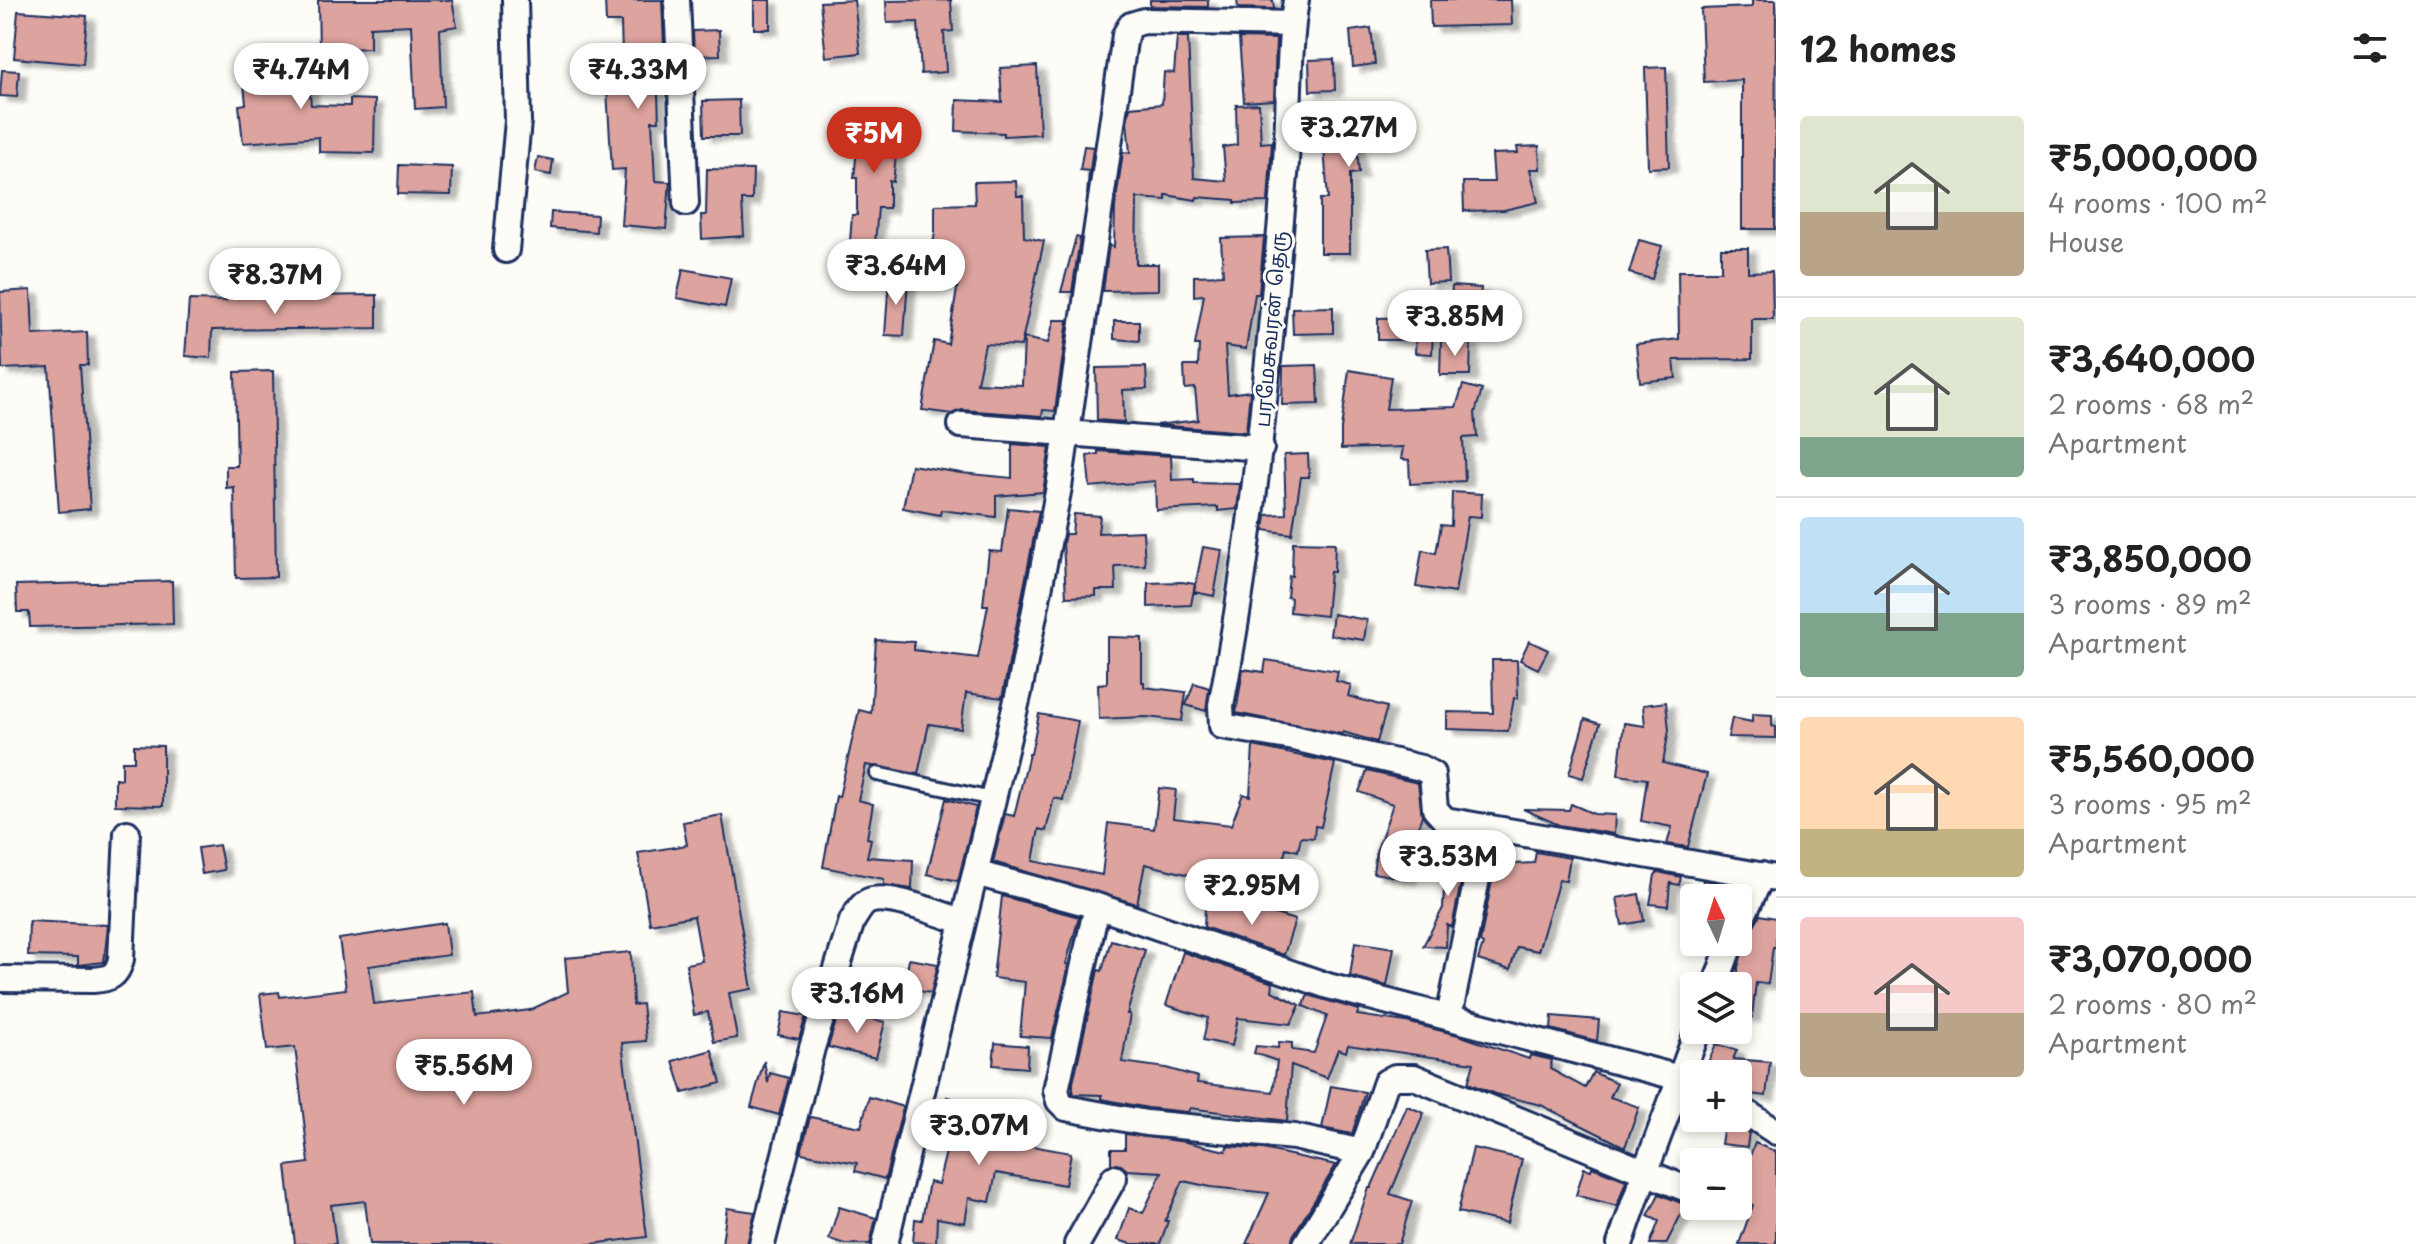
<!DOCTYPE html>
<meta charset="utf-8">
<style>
body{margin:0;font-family:"Playpen Sans","Noto Sans Tamil",sans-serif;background:#f6f6f6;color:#222;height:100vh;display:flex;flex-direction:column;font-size:30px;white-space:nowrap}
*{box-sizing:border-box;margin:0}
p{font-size:26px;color:#767676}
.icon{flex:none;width:44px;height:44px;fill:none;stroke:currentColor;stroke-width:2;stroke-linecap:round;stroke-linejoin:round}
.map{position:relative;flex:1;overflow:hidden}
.panel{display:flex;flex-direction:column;background:#fff;width:640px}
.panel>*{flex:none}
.needle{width:52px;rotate:356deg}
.tools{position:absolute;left:1680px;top:884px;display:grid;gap:16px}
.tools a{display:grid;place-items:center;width:72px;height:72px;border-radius:8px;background:#fff;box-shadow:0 4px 12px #0003;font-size:40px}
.price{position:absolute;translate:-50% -68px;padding:0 18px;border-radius:28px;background:#fff;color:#222;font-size:26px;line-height:52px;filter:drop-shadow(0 2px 4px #0008)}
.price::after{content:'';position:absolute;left:50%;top:48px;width:24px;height:18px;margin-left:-12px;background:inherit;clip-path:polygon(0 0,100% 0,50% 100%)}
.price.current{background:#c8321e;color:#fff}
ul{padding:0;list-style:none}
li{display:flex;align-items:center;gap:24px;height:200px;padding:0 24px}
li+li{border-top:2px solid #e0e0e0}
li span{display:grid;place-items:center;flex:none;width:224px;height:160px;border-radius:8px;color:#555}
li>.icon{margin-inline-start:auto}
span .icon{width:96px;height:96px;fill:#fffc;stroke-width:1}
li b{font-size:34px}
h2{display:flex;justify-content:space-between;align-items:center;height:96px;padding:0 24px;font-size:34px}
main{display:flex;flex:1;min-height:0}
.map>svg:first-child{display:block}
.building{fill:#dda39e;stroke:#1b2f5e;stroke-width:2;filter:url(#shadow)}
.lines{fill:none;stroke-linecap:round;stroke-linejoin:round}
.service-casing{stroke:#1b2f5e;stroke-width:18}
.minor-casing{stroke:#1b2f5e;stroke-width:30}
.service{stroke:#fdfcf7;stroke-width:12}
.minor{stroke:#fdfcf7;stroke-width:24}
.labels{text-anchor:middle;stroke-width:6;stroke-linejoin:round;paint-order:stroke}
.street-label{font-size:20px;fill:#1b2f5e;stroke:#fdfcf7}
</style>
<main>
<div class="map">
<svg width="1776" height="1244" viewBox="0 0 1776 1244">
<defs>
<filter id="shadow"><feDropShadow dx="8" dy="5" stdDeviation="2" flood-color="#0004"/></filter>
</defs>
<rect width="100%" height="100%" fill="#fdfcf7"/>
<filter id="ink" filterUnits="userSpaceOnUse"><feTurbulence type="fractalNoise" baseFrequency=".0125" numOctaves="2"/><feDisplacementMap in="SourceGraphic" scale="16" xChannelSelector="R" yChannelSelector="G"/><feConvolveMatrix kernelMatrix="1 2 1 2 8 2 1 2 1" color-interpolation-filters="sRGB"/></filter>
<g filter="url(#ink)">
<!-- building -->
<path class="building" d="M318,0H452L457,26L440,29L443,107L415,109L411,25L370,27V48L319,50Z
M605,0H662L665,68H657L659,121H652L655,181L670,182L666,229L621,225L625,169L612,170L607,91H623L621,22H606Z
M754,0H770V29H754Z
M854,0L860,53L826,57L820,2Z
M951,0L953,31L944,32L946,72L921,74L918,22L887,23L886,1Z
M1150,0H1208V7L1150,6Z
M1237,0H1273L1274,9L1238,8Z
M1430,0H1511L1512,25L1431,27Z
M1752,0H1776L1775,229H1742V80L1704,82L1701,9L1752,7Z
M18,11L87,16L83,64L14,58Z
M1371,28L1375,64L1353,67L1350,31Z
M719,30L720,55L694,56L693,31Z
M1177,37H1188L1194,178L1226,181L1223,147L1237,145L1236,105L1259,104L1261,143L1272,142L1268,202L1235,203V200L1197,197L1196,200L1166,195V200L1137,198L1136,264H1158V290L1103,291L1109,245L1114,247L1115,207L1123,152L1130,153L1127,122L1130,107L1162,104L1164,72L1174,73Z
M1239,38L1276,39L1274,100L1244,102Z
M307,59L311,105L350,106V99L375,100L374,153L319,152V137L243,143L239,105L246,104L242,64Z
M1334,59L1335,90L1310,91L1309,60Z
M1037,66L1040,134L1004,136V133L956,131L957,100L1002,102L1000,68Z
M1666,67L1669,167L1648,168L1645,68Z
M2,70L19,71L17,97L0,96Z
M739,100L740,136H704L703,101Z
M1396,103L1398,133L1356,135L1359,173L1350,174V253H1320V199H1328L1324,149L1339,148L1337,105Z
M890,118L900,119L893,182L889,181V208H878L875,244L850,242L852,215H857V178H854L860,120Z
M1084,146L1093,147L1087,195L1089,171L1080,170Z
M1539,146L1540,169H1530L1538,202L1504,210L1464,211L1463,182H1494L1492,154L1518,153L1517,147Z
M538,157L553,160L551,175L535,172Z
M399,165L452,167L451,195L398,194Z
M707,169L753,170L752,200H742L744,236L702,239L701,215H706Z
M1016,181L1017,196H1023L1024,237L1044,241L1021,346L985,344L977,383L1022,385L1024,338L1048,343L1054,320H1068L1055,411L1043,410L1042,416L962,410L952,414L922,410L934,341L948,344L958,283L928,278L935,232V205L975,204L974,182Z
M551,212L597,215L596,232L550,228Z
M1076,237L1080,238L1072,292H1061Z
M1264,237L1259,294H1255L1246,349L1225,346L1228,394L1250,391L1246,432L1156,425L1198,420L1195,388L1185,389L1184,366H1198L1199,345H1195L1204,295L1194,296V276L1223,275L1221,238Z
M1639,240L1662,246L1652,279L1629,273Z
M1721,248H1748V272L1772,271L1773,319H1752V359L1674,360L1676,378L1640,382L1636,344L1679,339L1678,271H1721Z
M1446,249L1448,282L1427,283L1425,250Z
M683,269L731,278L725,307L677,298Z
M889,278L908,279L904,336L885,335Z
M1452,286L1481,288L1479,311L1450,308Z
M31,290L33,335L87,332L88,365H80L90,509L59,512L49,367L2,369L0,292Z
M377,295V328L212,330L211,358L185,356L189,300L226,301V297Z
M1333,307V333L1293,334L1292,308Z
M1409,317V340H1378V318Z
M1114,321H1139V341L1114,339Z
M1416,326L1433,327L1432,354L1415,353Z
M1441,340L1471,341L1470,375H1440Z
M1317,365L1319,404L1282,405L1283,366Z
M1146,367L1147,389L1123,390L1124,422L1097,420L1096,368Z
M1349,370L1391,377L1386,409L1456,407L1463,385L1482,390L1475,413L1477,437L1463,438L1465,481L1410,484L1409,460L1401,459L1403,447L1341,449V429Z
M273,371L276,577L236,578L234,487L226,488V466H237L235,372Z
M1012,444L1050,447L1043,492L996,496V517L941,510L940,515L903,508L911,465L961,473L1012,478Z
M1098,451L1171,456L1172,480L1194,479V483L1240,484L1237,509L1218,511V507L1156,510L1155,481L1090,487L1087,456L1098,454Z
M1308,454L1309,477H1301L1292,534L1264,530L1266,515L1286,514L1284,455Z
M1452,492L1482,494L1481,517L1468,516L1455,593L1416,587L1422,550L1436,553L1441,525L1451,526Z
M1008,508L1039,511L1002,698L966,693L961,729L929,724L918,774L866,765L858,800L873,804L867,838L871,839L867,857L913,860L912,889L884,885V879L823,867L836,796L839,797L859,710L871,713L876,640L914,642V650L978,658L988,605H983L989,551L1002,552Z
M1074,514L1100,516L1098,533L1143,531L1145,565L1115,566L1116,590H1096V596L1066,597L1063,543L1065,534H1072Z
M1293,542L1335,543L1334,572H1330L1326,616L1290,612L1291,598L1287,597L1289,576H1292Z
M1203,547L1222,550L1214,596L1194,592Z
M172,581L173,624L30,627L29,612H17L16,585Z
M1182,582L1195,584L1191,605L1148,607V583Z
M1333,614L1367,620L1364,640L1330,635Z
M1107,637L1142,638V682H1144V687L1186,692L1182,721L1146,717L1099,719L1098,684L1107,683Z
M1529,641L1548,650L1538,669L1520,660Z
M1266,660L1338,671L1336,681L1351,685L1348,696L1387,707L1377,742L1343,732L1342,734L1236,713L1243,669L1264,672Z
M1492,660H1517L1518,698H1514L1508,731L1447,729V712L1493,713Z
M1194,683L1209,688L1206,711L1186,705Z
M1666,702L1669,730L1663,763L1707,774L1688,847L1667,844L1672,827L1641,821L1647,779L1618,775L1624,723L1645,726L1643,705Z
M1039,714L1078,721L1063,800L1054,798L1046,831L1039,829L1033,861L1102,875L1108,823L1154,829L1159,788L1176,790L1173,818L1231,825L1243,794L1250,796L1253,746L1335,763L1321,827L1315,826L1314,838L1301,837L1298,851L1286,848L1282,867L1272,892L1219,872L1215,881L1145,864L1137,904L993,862L1005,814L1014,816L1029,754H1031Z
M1752,714L1772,715V726L1776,727V738L1728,737L1732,718L1752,722Z
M1585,719L1600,724L1583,778L1569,774Z
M134,745L163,746V806L115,805V778L122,779V761H134Z
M1367,771L1418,783L1422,815L1412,849L1408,879L1373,873L1376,852L1393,804L1359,792Z
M946,799L976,807L958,881L927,874Z
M1571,804L1594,814L1615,815L1614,834L1559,825L1523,809L1569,810Z
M722,815L752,989L729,993L737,1038L714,1042L708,1012L694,1015L686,964L702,961L694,916L650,924L638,853L687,845L683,822Z
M219,845L224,870L202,874L198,848Z
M1446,851L1467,852L1452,927L1447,925L1446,947L1423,946L1443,908Z
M1536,852L1570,858L1566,881L1559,880L1538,951L1517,947L1510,970L1478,960L1483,944L1480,942L1495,865L1534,863Z
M1658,872L1681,877L1679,885L1670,883L1668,906L1650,904L1655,875Z
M1703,880L1740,887L1735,898H1700Z
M1639,894L1644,921L1622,925L1617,898Z
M1002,896L1079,917L1066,964L1069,965L1052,1038L1020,1036L1025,982L993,978Z
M1205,907L1265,911L1295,920L1284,955L1204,927Z
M1760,915L1776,918V947H1773L1768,984L1756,983L1752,1017L1738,1015V967L1746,939Z
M29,921L108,925L104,962L78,965V957L28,956Z
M445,923L449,955L369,966L374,1004L474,992L477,1017L530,1010L568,992L565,958L631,952L633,1005L642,1004L646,1041L622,1043L647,1237L592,1244H370L365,1201L331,1205L336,1244H295L286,1166L309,1163L295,1047L267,1050L260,994L279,992L280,997L346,989L339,939Z
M1111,940L1145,950L1127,1014H1130L1122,1062L1166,1068L1198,1077L1197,1083L1273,1092L1277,1061L1254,1053L1256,1046L1278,1048L1279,1042L1292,1043V1050L1314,1053L1327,1016L1303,1006L1308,995L1359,1010L1357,1015L1406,1022L1458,1035L1529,1059L1530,1055L1552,1060L1550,1069L1585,1088L1593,1072L1617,1083L1610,1097L1639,1107L1625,1147L1541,1105L1495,1094L1468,1083L1474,1063L1348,1045L1346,1052L1338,1049L1327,1078L1291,1065L1287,1121L1190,1108L1188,1112L1148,1108L1102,1099V1095L1073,1094V1083L1098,970L1102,971Z
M1355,942L1394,948L1387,986L1350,976Z
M1183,952L1273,983L1272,991L1300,1005L1291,1024L1238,1018L1232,1046L1203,1040L1208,1018L1166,1005Z
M909,959L938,964L931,993L904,989Z
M783,1012L806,1016L799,1039L778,1035Z
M839,1012L885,1022L876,1058L828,1047Z
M1552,1016L1599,1020L1597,1041L1551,1029Z
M995,1043L1028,1046L1027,1068L993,1065Z
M1716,1044L1737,1050L1733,1059L1770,1062L1766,1096L1742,1093L1743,1074H1703Z
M712,1050L721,1083L683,1093L673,1061Z
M764,1061L768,1083L770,1073L789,1078L779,1115L751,1107Z
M1331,1086L1365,1092L1352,1134L1322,1128Z
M869,1097L903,1107L885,1179L855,1171L857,1163L801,1153L810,1117L861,1127Z
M947,1097L985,1107L977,1136L1071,1153L1065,1185L996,1173L990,1202L969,1198L965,1223L937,1218L936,1243L913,1242L915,1219L922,1220L929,1182L938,1184L947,1148H945L946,1140L936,1138Z
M1407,1106L1424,1113L1390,1194L1412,1201L1399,1244H1350L1369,1188H1371Z
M1725,1118L1749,1132L1747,1147L1721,1144Z
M1125,1134L1186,1142L1226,1151L1227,1146L1263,1149L1336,1165L1293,1236L1291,1244H1246L1269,1193L1211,1187L1183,1181L1165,1221H1168L1160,1244H1131L1118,1240L1129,1208L1143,1213L1162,1172L1127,1170L1121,1165L1111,1164V1149H1125Z
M1755,1143L1776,1152V1244H1739L1753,1205L1742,1201L1752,1178L1743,1174Z
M1473,1148L1522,1159L1507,1223L1458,1212Z
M1592,1167L1626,1180L1617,1206L1576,1195L1584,1168L1591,1170Z
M1659,1194L1686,1205L1666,1244H1650L1659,1221L1648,1216Z
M839,1207L876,1218L870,1244H845L829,1239Z
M727,1208L755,1212L747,1244H722Z"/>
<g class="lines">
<!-- service casing -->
<g class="service-casing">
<path id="service" d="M877,774L992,799"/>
</g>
<!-- minor casing -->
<g class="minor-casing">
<path id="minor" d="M677,0L686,203
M1296,0C1287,58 1290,117 1285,175C1269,353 1255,530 1221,705L1222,726L1294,738L1421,768L1432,774L1435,809L1445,820L1776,878
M506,250L518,121L515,0
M961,425L1261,448
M975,873L1097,906L1328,986L1680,1078L1694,1085
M1097,906L1056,1090L1059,1101L1066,1108L1146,1123L1294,1137L1362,1152
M1738,926L1762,875
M0,979L93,980C110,979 117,976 121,959L127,833
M1715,986L1731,942
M1449,1017L1487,829
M1738,1107L1776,1132
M762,1244L812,1048L852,921C857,914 861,904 869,901C890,893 940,915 963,921
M885,1244L1019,692L1059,487L1125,35L1131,25L1144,21L1292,24
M1077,1244L1114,1178
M1306,1244L1362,1152L1386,1082L1395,1077H1414L1645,1172L1698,1030
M1620,1244L1645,1172L1694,1192"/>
</g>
<!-- service -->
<use href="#service" class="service"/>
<!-- minor -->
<use href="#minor" class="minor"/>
</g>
</g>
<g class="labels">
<!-- street labels -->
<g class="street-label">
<text transform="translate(1271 329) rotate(-85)" y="7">பரமேசுவரன் தெரு</text>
</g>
</g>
</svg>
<div class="tools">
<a><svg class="needle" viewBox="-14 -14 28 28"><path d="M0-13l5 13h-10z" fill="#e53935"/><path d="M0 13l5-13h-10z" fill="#767676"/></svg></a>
<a><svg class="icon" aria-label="layers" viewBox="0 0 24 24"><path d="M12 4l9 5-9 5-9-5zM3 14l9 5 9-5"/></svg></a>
<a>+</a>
<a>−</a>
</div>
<b class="price" style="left:301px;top:111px">₹4.74M</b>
<b class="price" style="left:638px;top:111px">₹4.33M</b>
<b class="price" style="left:1349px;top:169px">₹3.27M</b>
<b class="price current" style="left:874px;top:175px">₹5M</b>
<b class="price" style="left:896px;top:307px">₹3.64M</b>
<b class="price" style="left:275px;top:316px">₹8.37M</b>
<b class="price" style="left:1455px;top:358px">₹3.85M</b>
<b class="price" style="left:1448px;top:898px">₹3.53M</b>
<b class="price" style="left:1252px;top:927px">₹2.95M</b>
<b class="price" style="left:857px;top:1035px">₹3.16M</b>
<b class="price" style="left:464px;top:1107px">₹5.56M</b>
<b class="price" style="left:979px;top:1167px">₹3.07M</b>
</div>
<section class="panel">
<h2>12 homes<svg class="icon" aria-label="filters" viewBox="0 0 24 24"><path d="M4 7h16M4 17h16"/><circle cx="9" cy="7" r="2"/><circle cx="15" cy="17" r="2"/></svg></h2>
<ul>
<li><span style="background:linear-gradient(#dfe7d0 60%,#b9a48a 0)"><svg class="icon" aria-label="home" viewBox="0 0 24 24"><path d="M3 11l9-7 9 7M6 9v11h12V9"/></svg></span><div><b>₹5,000,000</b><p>4 rooms · 100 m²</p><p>House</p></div></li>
<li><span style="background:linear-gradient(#dfe7d0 75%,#7fa58c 0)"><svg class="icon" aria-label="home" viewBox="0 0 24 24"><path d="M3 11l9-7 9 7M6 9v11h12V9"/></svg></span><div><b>₹3,640,000</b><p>2 rooms · 68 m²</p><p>Apartment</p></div></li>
<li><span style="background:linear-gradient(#bfe0f5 60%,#7fa58c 0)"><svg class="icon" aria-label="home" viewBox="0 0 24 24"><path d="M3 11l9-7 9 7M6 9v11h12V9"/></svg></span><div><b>₹3,850,000</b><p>3 rooms · 89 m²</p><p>Apartment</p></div></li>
<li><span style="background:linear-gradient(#ffd9b3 70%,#c2b280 0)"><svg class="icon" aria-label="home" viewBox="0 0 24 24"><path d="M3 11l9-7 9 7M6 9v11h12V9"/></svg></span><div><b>₹5,560,000</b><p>3 rooms · 95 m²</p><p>Apartment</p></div></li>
<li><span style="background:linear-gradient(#f6c9c9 60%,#b9a48a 0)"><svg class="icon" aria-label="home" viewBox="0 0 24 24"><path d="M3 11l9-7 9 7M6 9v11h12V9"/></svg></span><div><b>₹3,070,000</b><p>2 rooms · 80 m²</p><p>Apartment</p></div></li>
</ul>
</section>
</main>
